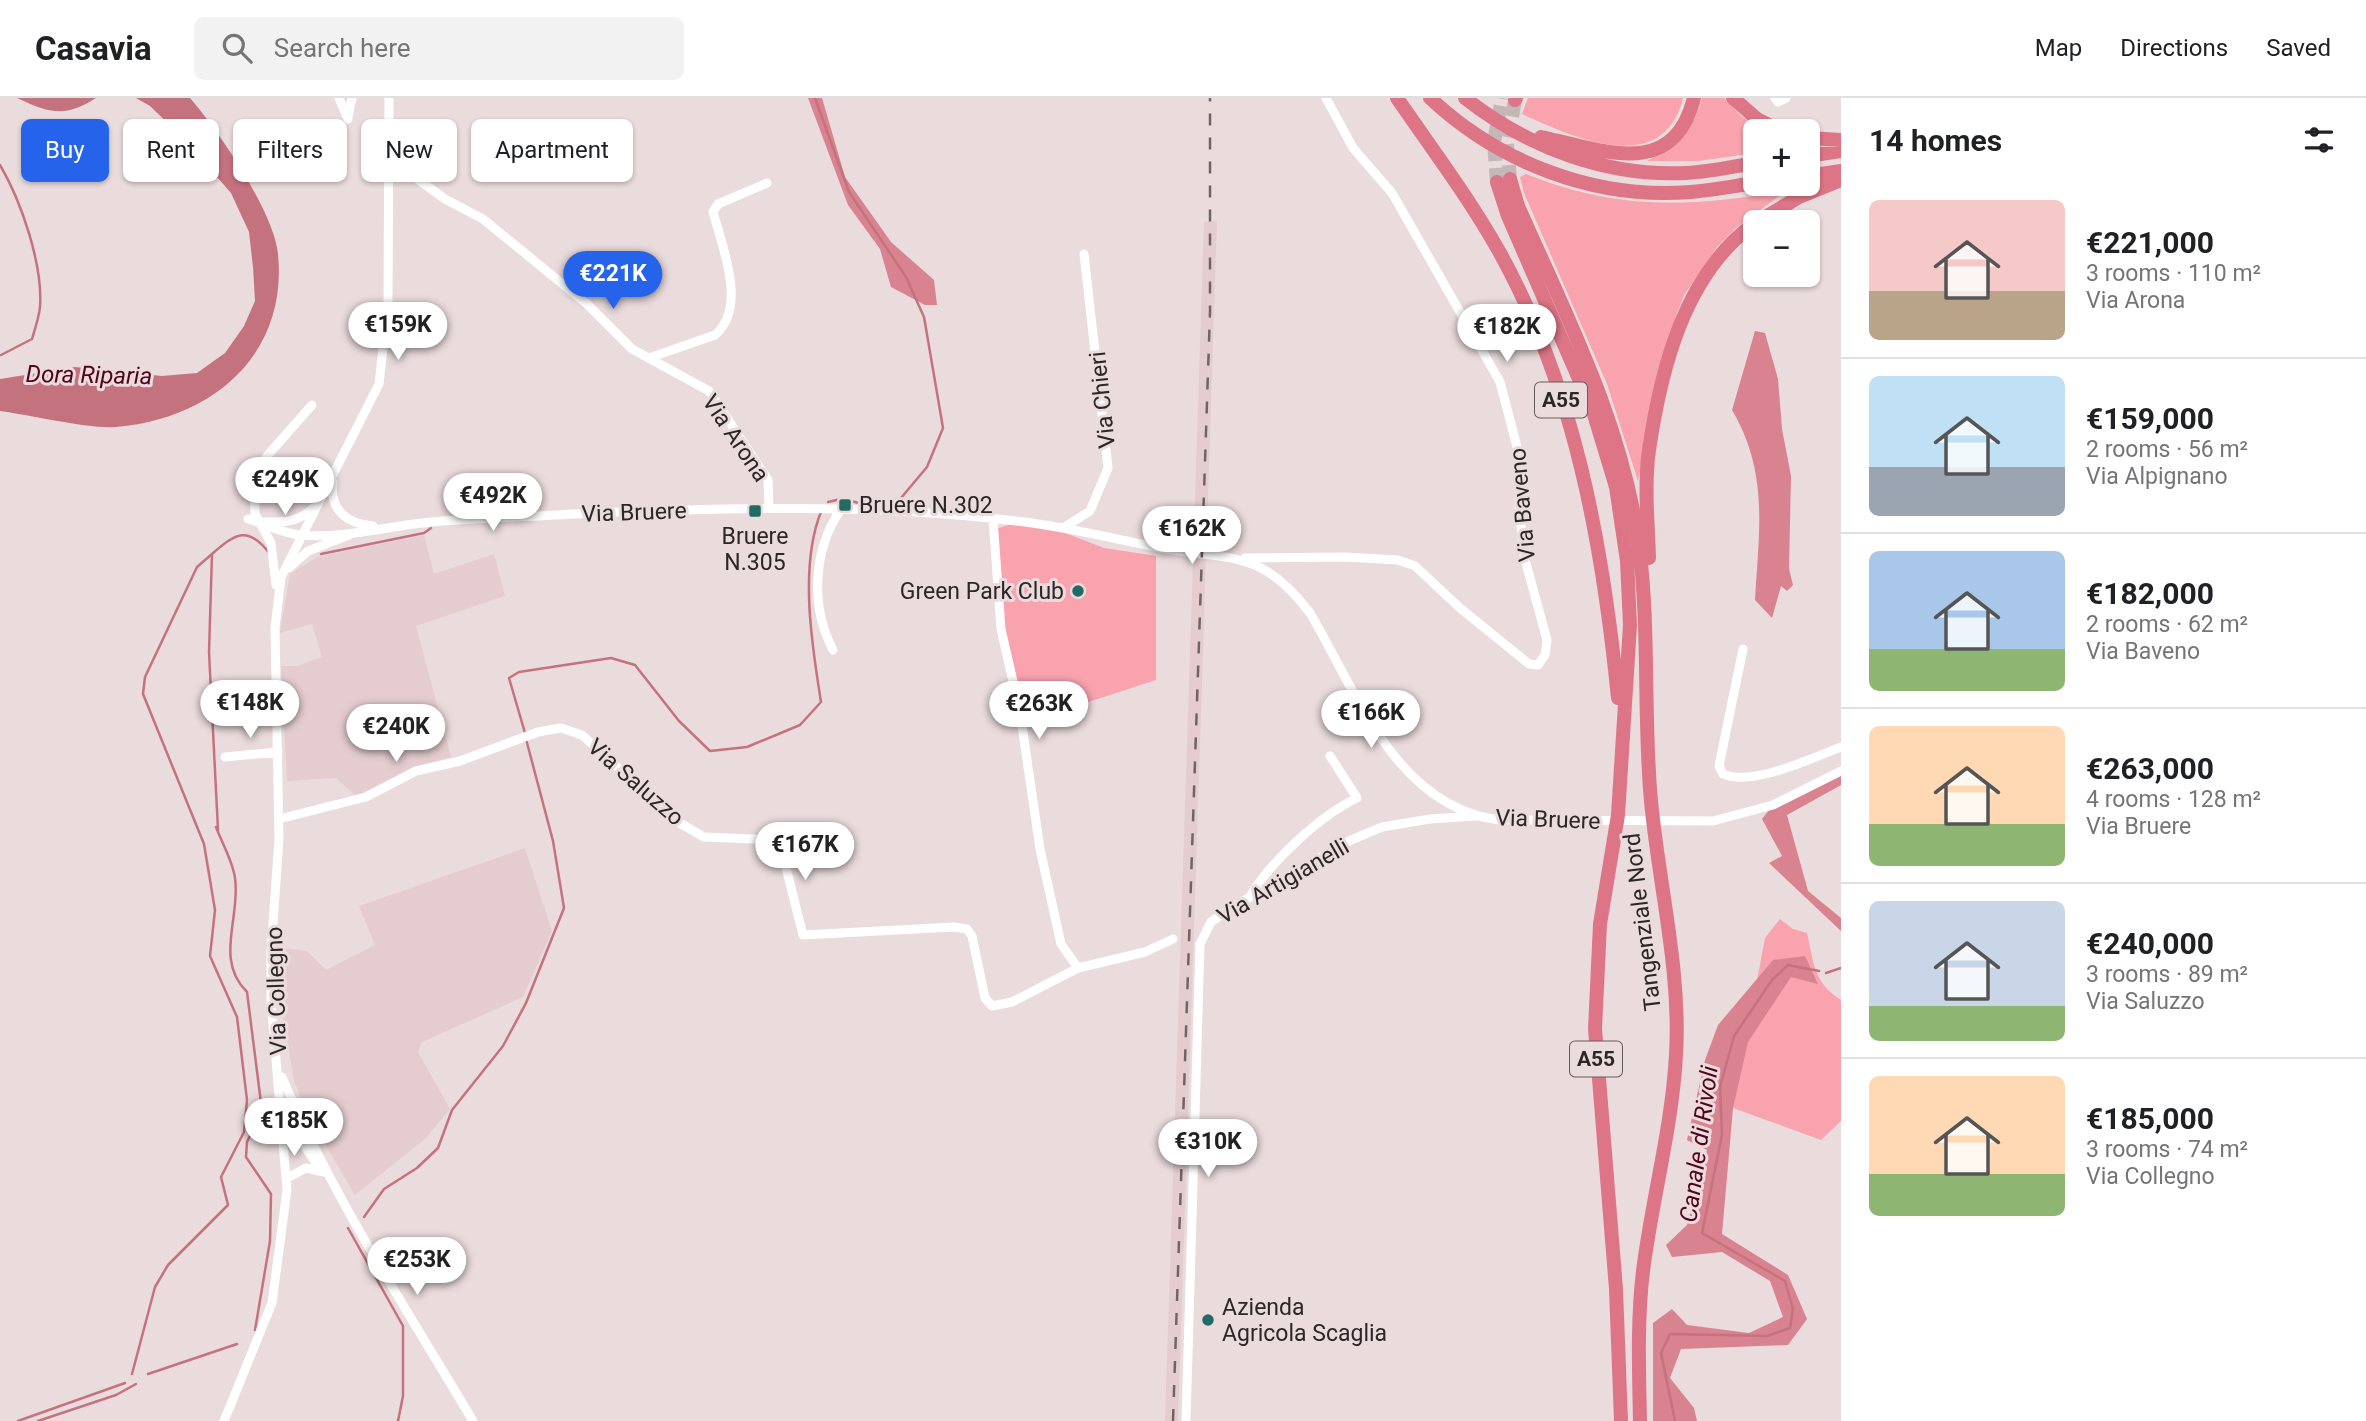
<!DOCTYPE html>
<meta charset="utf-8">
<style>
body{margin:0;font-family:Roboto,sans-serif;background:#f2f2f2;color:#202124;height:100vh;display:flex;flex-direction:column;font-size:26px;white-space:nowrap}
*{box-sizing:border-box;margin:0}
p{font-size:23px;color:#757577}
.icon{flex:none;width:38px;height:38px;fill:none;stroke:currentColor;stroke-width:2;stroke-linecap:round;stroke-linejoin:round}
.map{position:relative;flex:1;overflow:hidden}
.details{display:flex;flex-direction:column;background:#fff;width:525px}
.details>*{flex:none}
.banner{position:absolute;left:21px;top:21px;width:665px;height:63px;display:flex;gap:14px}
.fabs{position:absolute;left:1743px;top:21px;display:grid;gap:14px}
.fabs a{display:grid;place-items:center;width:77px;height:77px;border-radius:10px;background:#fff;box-shadow:0 2px 5px #0004;font-size:35px}
.price{position:absolute;translate:-50% -60px;padding:0 16px;border-radius:24px;background:#fff;color:#222;font-size:23px;line-height:46px;filter:drop-shadow(0 2px 4px #0008)}
.price::after{content:'';position:absolute;left:50%;top:42px;width:21px;height:16px;margin-left:-10px;background:inherit;clip-path:polygon(0 0,100% 0,50% 100%)}
.price.on{background:#2563eb;color:#fff}
ul{padding:0;list-style:none}
li{display:flex;align-items:center;gap:21px;height:175px;padding:0 28px}
li+li{border-top:2px solid #e0e0e0}
li span{display:grid;place-items:center;flex:none;width:196px;height:140px;border-radius:10px;color:#555}
li>.icon{margin-inline-start:auto}
span .icon{width:84px;height:84px;fill:#fffc;stroke-width:1}
li b{font-size:30px}
h2{display:flex;justify-content:space-between;align-items:center;height:84px;padding:0 28px;font-size:30px}
.tag{padding:0 24px;border-radius:10px;background:#fff;box-shadow:0 2px 5px #0004;font-size:24px;line-height:63px}
.tag.on{background:#2563eb;color:#fff}
header{display:flex;align-items:center;gap:42px;box-sizing:border-box;height:98px;padding:0 35px;background:#fff;border-bottom:2px solid #e0e0e0}
header strong{font-size:33px}
nav{display:flex;gap:38px;margin-inline-start:auto;font-size:24px}
.search{width:490px;height:63px;background:#f2f2f2;display:flex;align-items:center;gap:18px;box-sizing:border-box;padding:0 24px;border-radius:10px;color:#757577;font-size:26px}
main{display:flex;flex:1;min-height:0}
.map>svg:first-child{display:block}
.built{fill:#e5cdcf}
.green{fill:#f9a3ae}
.forest{fill:#d8838f}
.water{fill:#c5727f}
.lines{fill:none;stroke-linecap:round;stroke-linejoin:round}
.stream{stroke:#c5727f;stroke-width:2.5}
.highway-tunnel{stroke:#c4b7b8;stroke-width:14;stroke-dasharray:14 7;stroke-linecap:butt}
.minor{stroke:#fff;stroke-width:9}
.highway{stroke:#dd7586;stroke-width:14}
.rail{stroke:#6e6566;stroke-width:2.5;stroke-dasharray:12 12;stroke-linecap:butt}
.poi-dot{fill:#226a62;stroke:#eadbdc;stroke-width:2.5}
.labels{text-anchor:middle;stroke-width:6;stroke-linejoin:round;paint-order:stroke}
.shield{fill:#eadbdc;stroke:#655c5d;stroke-width:2}
.shield-label{font-size:21px;font-weight:bold;fill:#2c2627}
.street-label{font-size:23px;fill:#2c2627;stroke:#eadbdc}
.poi-label{font-size:23px;fill:#2c2627;stroke:#eadbdc;text-anchor:start}
.water-label{font-size:24px;font-style:italic;fill:#52041c;stroke:#eadbdc}
</style>
<header>
<strong>Casavia</strong>
<div class="search"><svg class="icon" aria-label="search" viewBox="0 0 24 24"><circle cx="10" cy="10" r="6"/><path d="M15 15l6 6"/></svg>Search here</div>
<nav><a>Map</a><a>Directions</a><a>Saved</a></nav>
</header>
<main>
<div class="map">
<svg width="1841" height="1323" viewBox="0 0 1841 1323">
<rect width="100%" height="100%" fill="#eadbdc"/>
<!-- built -->
<path class="built" d="M1217,122L1178,1323H1165L1204,124Z
M424,437L434,476L494,456L505,498L416,528L451,659L413,669L356,698L336,680L287,683L281,568H297L322,559L312,526L280,535L290,476L317,459Z
M525,750L552,833L523,899L422,944L418,954L450,1011L426,1040L355,1097L309,1019L294,983L282,911V850L307,853L326,872L375,847L359,808Z"/>
<!-- green -->
<path class="green" d="M1528,0H1683C1663,82 1571,38 1522,16Z
M1702,0H1724L1741,18L1763,33H1755V55L1698,63H1647C1676,49 1694,31 1702,0Z
M1526,76C1619,113 1689,109 1786,93L1737,129L1717,149L1684,197L1668,239L1638,383L1607,286L1524,95L1520,79Z
M1029,421L1104,450L1156,458V582L1070,610L1025,616L1003,528L995,431Z
M1780,821L1793,831L1807,835C1814,865 1813,884 1841,902V1023L1821,1042L1733,1010L1765,840Z"/>
<!-- forest -->
<path class="forest" d="M808,0H822L845,79L891,144L934,182L937,207H925L891,189L880,151L848,107Z
M1755,233L1765,235L1778,281L1782,331L1791,378L1789,471L1793,487L1787,493L1781,488L1772,520L1755,502C1759,432 1769,375 1732,312Z
M1841,670V687L1787,717L1808,793L1841,820V833L1769,765L1782,758L1762,721L1773,707Z
M1805,858L1818,886L1791,879L1748,944L1733,1010L1722,1136L1788,1177L1807,1221L1788,1247L1681,1251L1670,1280L1694,1310L1697,1323H1653V1225L1672,1211L1687,1227L1749,1235L1783,1219L1770,1183L1722,1154L1672,1159L1666,1147L1687,1127L1707,1052L1687,1042L1705,962L1718,927L1773,862Z"/>
<!-- water -->
<path class="water" d="M17,0H96C65,20 49,15 17,0Z
M136,0H190C218,32 274,114 278,156C288,258 211,321 116,329C88,331 31,317 0,313V281L75,269L162,278L197,275L225,255L244,228L255,203L253,169L249,134L231,95L181,38L150,8Z"/>
<g class="lines">
<!-- stream -->
<path class="stream" d="M815,0L849,94L906,179L924,219L943,330L927,369L901,400L879,408
M0,67C21,103 43,166 40,209C39,219 35,231 32,241L1,257
M828,404L841,401L873,408
M321,456L424,435L431,430
M525,635L509,580L519,574L611,560L635,567L679,623L710,653L747,649L800,627L821,604C812,548 799,468 821,414
M1826,875L1841,870
M364,1119L384,1091L417,1070L438,1050L452,1012L503,948L526,905L564,810L553,743L526,641
M348,1130L403,1228V1298L398,1323
M255,1232L270,1143L271,1096L246,1059L247,1044L262,1013L247,894C214,862 241,819 235,780C233,764 222,745 216,729L218,732L209,554L212,456C236,435 248,427 270,456
M132,1276L155,1189L168,1167L228,1107L221,1079L244,1034L247,1002L237,919L210,858L215,812L204,746L143,596L145,579L197,469L212,456
M148,1276L237,1246
M18,1323L125,1285
M38,1323L116,1297L136,1286
M1675,1323L1661,1255L1670,1236L1767,1238L1790,1230L1793,1211L1785,1183L1702,1135L1722,1037L1720,989L1734,938L1772,882L1788,867L1819,873"/>
<!-- highway-tunnel -->
<path class="highway-tunnel" d="M1510,81L1507,46L1515,2
M1497,84L1494,44L1502,0"/>
<!-- minor -->
<path class="minor" d="M339,0L348,21
M1775,0L1778,4L1786,0
M348,19L352,0
M387,59L445,101L483,121L587,206L632,251L709,293L768,382L769,409
M649,260L715,237C748,209 722,148 713,114L718,106L767,85
M333,384C329,412 347,426 373,428
M248,421C266,426 281,435 300,437C343,441 388,428 431,424C478,420 526,419 573,416C721,410 869,405 1016,423C1062,428 1106,439 1151,448C1223,464 1259,446 1310,515C1356,592 1395,709 1499,722L1713,723L1773,707L1841,673
M993,421L1001,531L1020,614L1040,751L1061,846L1078,870
M262,424C284,424 297,425 313,410
M1063,430L1090,413L1108,370L1084,156
M1245,460L1345,459L1398,462L1415,468L1460,510L1529,566L1538,567L1545,557L1547,542L1524,458L1519,406L1521,364L1500,284L1392,95L1353,50L1326,0
M289,470L308,453L349,437
M276,487L271,445L255,416L254,383L267,358L312,307
M1743,551L1719,668L1723,676C1752,689 1812,660 1841,649
M833,552C810,508 813,452 841,411
M225,659L278,654
M279,721L366,699L416,673L460,663L538,634L561,630L582,637L678,724L704,739L779,742L803,837L954,829L967,831L972,838L985,900L992,908L1012,904L1078,870L1145,854L1173,841
M1251,797C1271,763 1321,717 1357,700L1330,658
M282,979C333,1100 406,1210 473,1323
M283,1016L316,1065
M287,1080L306,1070L324,1074
M224,1323L272,1205L287,1092L271,903V854L279,741L275,530L281,479L379,286L388,204L389,0
M1186,1323L1200,846L1211,824L1229,811L1351,742L1382,729L1430,721L1476,718"/>
<!-- highway -->
<path class="highway" d="M1397,0C1432,51 1470,101 1500,155C1575,290 1603,449 1618,600
M1430,0C1499,65 1596,102 1691,94C1713,92 1734,88 1755,85
M1465,0C1527,49 1606,79 1686,75C1709,74 1732,69 1755,65
M1733,0L1757,21L1781,33
M1515,2L1516,0
M1541,39C1600,51 1673,84 1694,0
M1808,40L1841,42
M1808,58L1841,53
M1808,78L1841,73
M1510,81L1518,108C1567,219 1623,327 1639,448C1650,533 1643,618 1651,703C1659,788 1681,872 1676,957C1672,1030 1652,1101 1643,1173C1637,1223 1639,1273 1640,1323
M1497,84L1508,118L1593,313L1616,389L1627,463L1630,527L1618,717L1600,826L1595,931L1616,1191L1621,1323
M1757,124L1799,99L1841,82
M1649,460C1648,425 1644,387 1649,352C1661,271 1684,176 1755,125"/>
<!-- rail -->
<path class="rail" d="M1173,1323L1210,214V0"/>
</g>
<!-- markers -->
<g class="poi-dot">
<rect x="838" y="400" width="14" height="14" rx="3.5"/>
<rect x="748" y="406" width="14" height="14" rx="3.5"/>
<circle cx="1078" cy="493" r="7"/>
<circle cx="1208" cy="1222" r="7"/>
</g>
<g class="labels">
<!-- shield labels -->
<g class="shield">
<rect x="1535" y="284.5" width="52" height="35" rx="5"/>
<rect x="1570" y="943.5" width="52" height="35" rx="5"/>
</g>
<g class="shield-label">
<text x="1561" y="309">A55</text>
<text x="1596" y="968">A55</text>
</g>
<!-- street labels -->
<g class="street-label">
<text transform="translate(1102 302) rotate(-96)" y="8">Via Chieri</text>
<text transform="translate(736 340) rotate(56)" y="8">Via Arona</text>
<text transform="translate(1522 407) rotate(-95)" y="8">Via Baveno</text>
<text transform="translate(634 414) rotate(-2)" y="8">Via Bruere</text>
<text transform="translate(636 684) rotate(41)" y="8">Via Saluzzo</text>
<text transform="translate(1548 721) rotate(2)" y="8">Via Bruere</text>
<text transform="translate(1283 783) rotate(-30)" y="8">Via Artigianelli</text>
<text transform="translate(1642 824) rotate(-97)" y="8">Tangenziale Nord</text>
<text transform="translate(276 893) rotate(-92)" y="8">Via Collegno</text>
</g>
<!-- poi labels -->
<g class="poi-label">
<text x="859" y="415">Bruere N.302</text>
<text x="755" y="446" text-anchor="middle">Bruere<tspan x="755" dy="26">N.305</tspan></text>
<text x="1064" y="501" text-anchor="end">Green Park Club</text>
<text x="1222" y="1217">Azienda<tspan x="1222" dy="26">Agricola Scaglia</tspan></text>
</g>
<!-- water labels -->
<g class="water-label">
<text transform="translate(89 277) rotate(1)" y="8">Dora Riparia</text>
<text transform="translate(1699 1046) rotate(-82)" y="8">Canale di Rivoli</text>
</g>
</g>
</svg>
<div class="fabs">
<a>+</a>
<a>−</a>
</div>
<b class="price on" style="left:613px;top:213px">€221K</b>
<b class="price" style="left:398px;top:264px">€159K</b>
<b class="price" style="left:1507px;top:266px">€182K</b>
<b class="price" style="left:285px;top:419px">€249K</b>
<b class="price" style="left:493px;top:435px">€492K</b>
<b class="price" style="left:1192px;top:468px">€162K</b>
<b class="price" style="left:250px;top:642px">€148K</b>
<b class="price" style="left:1039px;top:643px">€263K</b>
<b class="price" style="left:1371px;top:652px">€166K</b>
<b class="price" style="left:396px;top:666px">€240K</b>
<b class="price" style="left:805px;top:784px">€167K</b>
<b class="price" style="left:294px;top:1060px">€185K</b>
<b class="price" style="left:1208px;top:1081px">€310K</b>
<b class="price" style="left:417px;top:1199px">€253K</b>
<div class="banner">
<a class="tag on">Buy</a>
<a class="tag">Rent</a>
<a class="tag">Filters</a>
<a class="tag">New</a>
<a class="tag">Apartment</a>
</div>
</div>
<section class="details">
<h2>14 homes<svg class="icon" aria-label="filters" viewBox="0 0 24 24"><path d="M4 7h16M4 17h16"/><circle cx="9" cy="7" r="2"/><circle cx="15" cy="17" r="2"/></svg></h2>
<ul>
<li><span style="background:linear-gradient(#f6c9c9 65%,#b9a48a 0)"><svg class="icon" aria-label="home" viewBox="0 0 24 24"><path d="M3 11l9-7 9 7M6 9v11h12V9"/></svg></span><div><b>€221,000</b><p>3 rooms · 110 m²</p><p>Via Arona</p></div></li>
<li><span style="background:linear-gradient(#bfe0f5 65%,#9aa5b1 0)"><svg class="icon" aria-label="home" viewBox="0 0 24 24"><path d="M3 11l9-7 9 7M6 9v11h12V9"/></svg></span><div><b>€159,000</b><p>2 rooms · 56 m²</p><p>Via Alpignano</p></div></li>
<li><span style="background:linear-gradient(#a9c7e8 70%,#8fb573 0)"><svg class="icon" aria-label="home" viewBox="0 0 24 24"><path d="M3 11l9-7 9 7M6 9v11h12V9"/></svg></span><div><b>€182,000</b><p>2 rooms · 62 m²</p><p>Via Baveno</p></div></li>
<li><span style="background:linear-gradient(#ffd9b3 70%,#8fb573 0)"><svg class="icon" aria-label="home" viewBox="0 0 24 24"><path d="M3 11l9-7 9 7M6 9v11h12V9"/></svg></span><div><b>€263,000</b><p>4 rooms · 128 m²</p><p>Via Bruere</p></div></li>
<li><span style="background:linear-gradient(#c9d6e8 75%,#8fb573 0)"><svg class="icon" aria-label="home" viewBox="0 0 24 24"><path d="M3 11l9-7 9 7M6 9v11h12V9"/></svg></span><div><b>€240,000</b><p>3 rooms · 89 m²</p><p>Via Saluzzo</p></div></li>
<li><span style="background:linear-gradient(#ffd9b3 70%,#8fb573 0)"><svg class="icon" aria-label="home" viewBox="0 0 24 24"><path d="M3 11l9-7 9 7M6 9v11h12V9"/></svg></span><div><b>€185,000</b><p>3 rooms · 74 m²</p><p>Via Collegno</p></div></li>
</ul>
</section>
</main>
